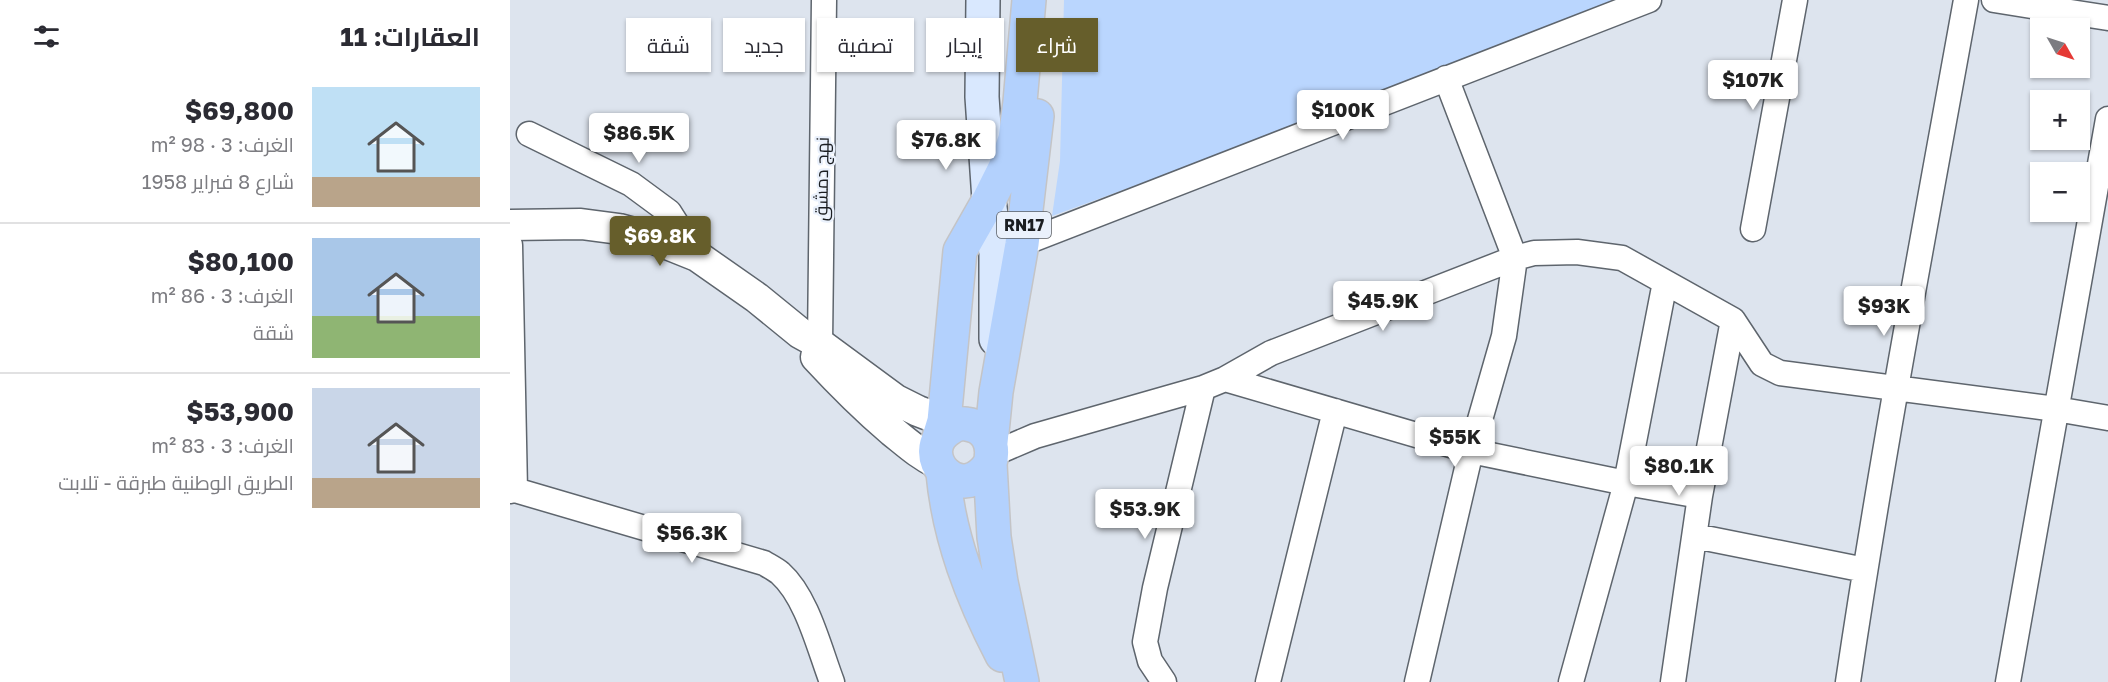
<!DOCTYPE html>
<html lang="ar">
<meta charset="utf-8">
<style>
body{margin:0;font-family:"Golos Text",Cairo,sans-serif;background:#f7f7f7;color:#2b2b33;direction:rtl;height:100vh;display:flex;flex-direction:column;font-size:22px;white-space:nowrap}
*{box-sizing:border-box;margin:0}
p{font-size:20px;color:#7c7c81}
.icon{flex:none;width:33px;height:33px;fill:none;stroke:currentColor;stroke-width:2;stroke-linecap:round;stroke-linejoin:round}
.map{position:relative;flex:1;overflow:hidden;direction:ltr}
.details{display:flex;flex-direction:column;background:#fff;width:510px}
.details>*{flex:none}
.hud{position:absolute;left:18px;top:18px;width:570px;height:54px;direction:rtl;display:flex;gap:12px}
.needle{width:39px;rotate:129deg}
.controls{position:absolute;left:1520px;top:18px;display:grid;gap:12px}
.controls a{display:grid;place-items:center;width:60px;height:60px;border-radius:0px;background:#fff;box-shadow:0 2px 4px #0004;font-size:30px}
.price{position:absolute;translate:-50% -51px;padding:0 14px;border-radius:6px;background:#fff;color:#222;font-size:20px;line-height:39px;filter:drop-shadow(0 2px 3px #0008)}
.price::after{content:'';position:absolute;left:50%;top:36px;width:18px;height:14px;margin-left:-9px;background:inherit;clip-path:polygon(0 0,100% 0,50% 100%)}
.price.on{background:#665e2b;color:#fff}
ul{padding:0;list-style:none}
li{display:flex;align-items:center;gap:18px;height:150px;padding:0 30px}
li+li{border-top:2px solid #e1e1e2}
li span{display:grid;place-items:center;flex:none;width:168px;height:120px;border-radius:0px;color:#555}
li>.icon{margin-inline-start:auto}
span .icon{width:72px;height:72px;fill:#fffc;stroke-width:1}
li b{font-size:26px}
h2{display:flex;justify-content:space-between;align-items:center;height:72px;padding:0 30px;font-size:26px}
.pill{padding:0 21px;border-radius:0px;background:#fff;box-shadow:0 2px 4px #0004;font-size:21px;line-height:54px}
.pill.on{background:#665e2b;color:#fff}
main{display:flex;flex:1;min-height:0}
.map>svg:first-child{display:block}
.green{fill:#bad6fe}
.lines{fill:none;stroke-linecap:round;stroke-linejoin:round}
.minor-casing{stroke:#5e656d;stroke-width:27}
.tertiary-casing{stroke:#5e656d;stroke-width:33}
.secondary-casing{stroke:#5e656d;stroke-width:36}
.primary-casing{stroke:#c4c4c6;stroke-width:36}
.minor{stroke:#fff;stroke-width:24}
.tertiary{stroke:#fff;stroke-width:30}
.secondary{stroke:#d9e8fe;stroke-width:33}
.primary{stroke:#b3d1fd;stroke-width:33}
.labels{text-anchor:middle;stroke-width:4.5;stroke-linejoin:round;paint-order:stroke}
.shield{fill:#eaf1fc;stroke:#595d63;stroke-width:1.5}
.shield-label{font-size:16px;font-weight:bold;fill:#1b1e22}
.street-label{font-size:18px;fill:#1b1e22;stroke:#eaf1fc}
</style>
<main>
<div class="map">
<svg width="1598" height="682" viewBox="0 0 1598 682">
<rect width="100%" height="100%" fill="#dde4ee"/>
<!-- green -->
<path class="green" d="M554,0H1133L542,216L550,161Z"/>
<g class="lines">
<!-- minor casing -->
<g class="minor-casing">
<path id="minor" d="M1484,0L1598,18
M19,134L121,184L159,212L187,256
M1243,229L1285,0
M0,245L5,490
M501,248L1139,0
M307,357L310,344L314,0
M715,379L961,451L1116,483L1190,496
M483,454L525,436L693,388L715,379L761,353L1005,258L1024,253L1067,252L1112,258L1223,320L1252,364L1270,373L1546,409L1598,418
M0,491L5,490L254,563C259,566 265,569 270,573C297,597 309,648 322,682
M1185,536L1355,570
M654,682L640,661L635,642L645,588L693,388
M758,682L825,411
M907,682L961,451L994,336L1005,258L936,78
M1061,682L1116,483L1155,282
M1163,682L1190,496L1223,320
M1338,682C1372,454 1415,227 1456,0
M1498,682L1598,119"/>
</g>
<!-- tertiary casing -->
<g class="tertiary-casing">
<path id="tertiary" d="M0,225L71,224L109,229L142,238L187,256L247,298L290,333L310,344L386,400L408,411L434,421L451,424
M306,357C330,383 355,408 382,431C397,443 410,455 427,463"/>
</g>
<!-- secondary casing -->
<g class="secondary-casing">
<path id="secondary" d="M473,0L472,97L479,200L486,253V339"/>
</g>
<!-- primary casing -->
<g class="primary-casing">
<path id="primary" d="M428,441L434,421L450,251L479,200L495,168L505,139L510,102L519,0
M481,442L486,392L512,244L527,116
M480,464C450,509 402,453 439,429C444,425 450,423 456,424C478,427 485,445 480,464L484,537L491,582L512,682
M433,473C439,538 462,597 492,655"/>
</g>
<!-- minor -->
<use href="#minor" class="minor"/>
<!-- tertiary -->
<use href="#tertiary" class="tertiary"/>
<!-- secondary -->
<use href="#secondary" class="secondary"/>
<!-- primary -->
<use href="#primary" class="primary"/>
</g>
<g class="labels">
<!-- shield labels -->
<rect class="shield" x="487" y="212" width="54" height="26" rx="4.5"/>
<g class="shield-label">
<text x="514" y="231">RN17</text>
</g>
<!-- street labels -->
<g class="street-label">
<text transform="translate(312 179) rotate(-89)" y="6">نهج دمشق</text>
</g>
</g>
</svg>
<div class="controls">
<a><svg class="needle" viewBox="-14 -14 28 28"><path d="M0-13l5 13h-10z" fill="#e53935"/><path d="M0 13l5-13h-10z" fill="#7c7c81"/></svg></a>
<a>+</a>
<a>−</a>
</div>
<b class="price" style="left:1243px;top:111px">$107K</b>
<b class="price" style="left:833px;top:141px">$100K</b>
<b class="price" style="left:129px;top:164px">$86.5K</b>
<b class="price" style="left:436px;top:171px">$76.8K</b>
<b class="price on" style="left:150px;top:267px">$69.8K</b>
<b class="price" style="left:873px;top:332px">$45.9K</b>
<b class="price" style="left:1374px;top:337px">$93K</b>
<b class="price" style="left:945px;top:468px">$55K</b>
<b class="price" style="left:1169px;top:497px">$80.1K</b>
<b class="price" style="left:635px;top:540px">$53.9K</b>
<b class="price" style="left:182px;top:564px">$56.3K</b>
<div class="hud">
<a class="pill on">شراء</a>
<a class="pill">إيجار</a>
<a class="pill">تصفية</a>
<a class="pill">جديد</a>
<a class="pill">شقة</a>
</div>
</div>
<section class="details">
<h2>العقارات: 11<svg class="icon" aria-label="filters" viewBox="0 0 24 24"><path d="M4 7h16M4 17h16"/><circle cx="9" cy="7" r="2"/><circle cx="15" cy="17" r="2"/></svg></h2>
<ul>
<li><span style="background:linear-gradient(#bfe0f5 75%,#b9a48a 0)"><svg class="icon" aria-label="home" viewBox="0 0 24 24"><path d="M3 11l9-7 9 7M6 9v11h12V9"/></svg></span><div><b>$69,800</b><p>الغرف: 3 · 98 m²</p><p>شارع 8 فبراير 1958</p></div></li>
<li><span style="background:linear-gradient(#a9c7e8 65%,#8fb573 0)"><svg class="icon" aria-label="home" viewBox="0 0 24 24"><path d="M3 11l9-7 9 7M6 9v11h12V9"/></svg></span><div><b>$80,100</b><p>الغرف: 3 · 86 m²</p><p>شقة</p></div></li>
<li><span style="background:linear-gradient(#c9d6e8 75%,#b9a48a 0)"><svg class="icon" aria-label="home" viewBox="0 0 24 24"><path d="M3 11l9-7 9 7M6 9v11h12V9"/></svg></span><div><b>$53,900</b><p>الغرف: 3 · 83 m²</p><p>الطريق الوطنية طبرقة - تلابت</p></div></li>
</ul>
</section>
</main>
